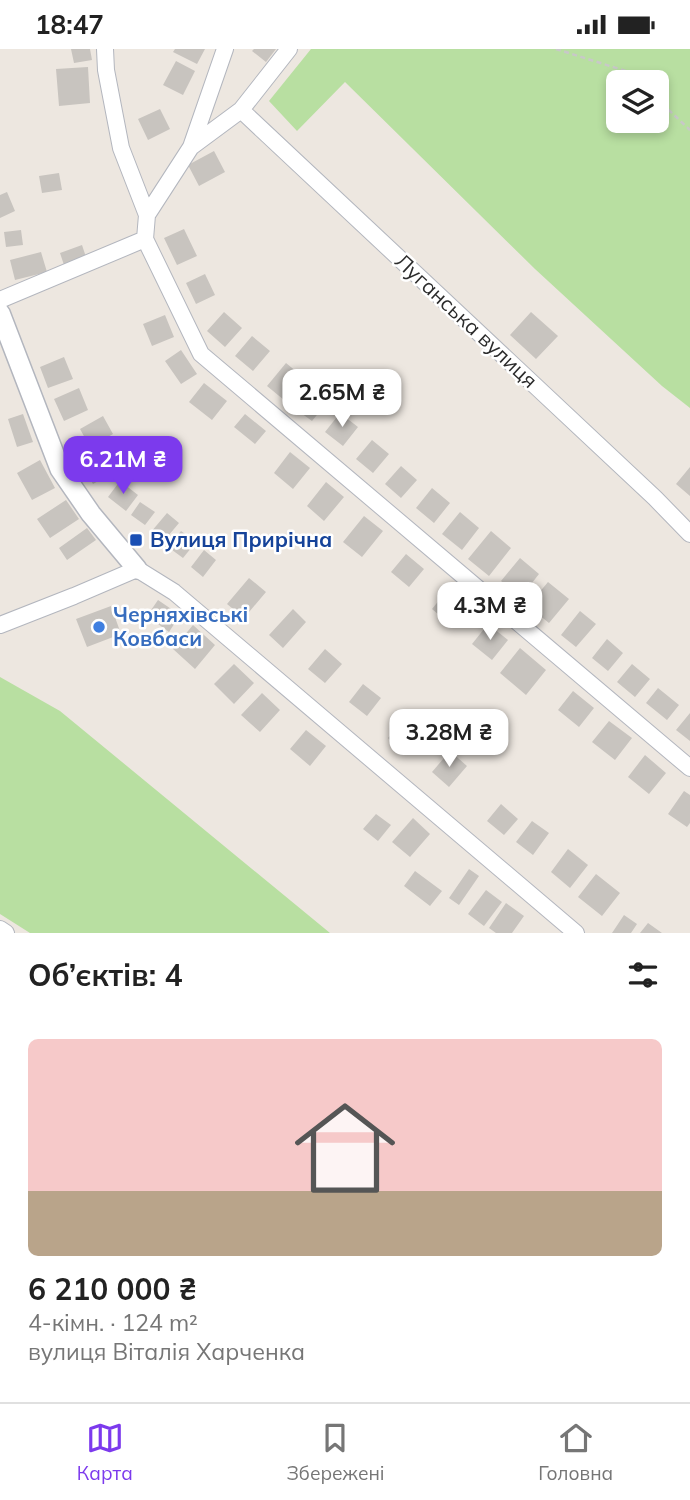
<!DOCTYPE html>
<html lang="uk">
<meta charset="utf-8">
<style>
body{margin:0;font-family:Mulish,sans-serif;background:#f6f6f6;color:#222;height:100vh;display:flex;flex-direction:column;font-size:26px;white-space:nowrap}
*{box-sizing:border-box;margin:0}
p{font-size:23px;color:#767676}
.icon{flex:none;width:38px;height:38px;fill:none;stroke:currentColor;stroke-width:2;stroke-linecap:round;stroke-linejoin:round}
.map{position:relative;height:884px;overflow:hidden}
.drawer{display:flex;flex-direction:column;background:#fff;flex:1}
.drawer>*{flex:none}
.fabs{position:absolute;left:606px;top:21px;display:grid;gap:14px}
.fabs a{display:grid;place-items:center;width:63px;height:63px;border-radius:10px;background:#fff;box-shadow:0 4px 10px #0003;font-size:35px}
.price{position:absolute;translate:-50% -60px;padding:0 16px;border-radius:14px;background:#fff;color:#222;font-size:23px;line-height:46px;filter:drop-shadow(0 2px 4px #0008)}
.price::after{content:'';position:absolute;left:50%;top:42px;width:21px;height:16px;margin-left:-10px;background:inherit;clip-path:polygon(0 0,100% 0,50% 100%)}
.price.on{background:#7c3aed;color:#fff}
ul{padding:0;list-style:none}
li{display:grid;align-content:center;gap:14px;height:371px;padding:0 28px}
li+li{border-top:2px solid #e0e0e0}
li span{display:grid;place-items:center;height:217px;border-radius:10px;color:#555}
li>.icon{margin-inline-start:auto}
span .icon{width:126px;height:126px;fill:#fffc;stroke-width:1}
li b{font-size:30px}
h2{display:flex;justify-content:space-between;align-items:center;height:84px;padding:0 28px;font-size:30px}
.status{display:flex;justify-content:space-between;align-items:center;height:49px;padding:0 35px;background:#fff;direction:ltr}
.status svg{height:19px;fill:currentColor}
.tab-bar{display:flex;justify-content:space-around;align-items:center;height:98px;border-top:2px solid #e0e0e0;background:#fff;font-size:19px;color:#767676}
.tab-bar a{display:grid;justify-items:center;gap:4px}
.tab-bar .on{color:#7c3aed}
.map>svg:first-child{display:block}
.green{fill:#b8dfa1;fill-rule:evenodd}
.building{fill:#c8c4bf}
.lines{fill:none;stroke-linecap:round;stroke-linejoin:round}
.minor-casing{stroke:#b3b6be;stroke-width:18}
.tertiary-casing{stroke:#b3b6be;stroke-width:22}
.path{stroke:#c8c8c8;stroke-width:2.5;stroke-dasharray:5 3.5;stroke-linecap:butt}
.minor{stroke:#fff;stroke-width:16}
.tertiary{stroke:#fff;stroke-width:19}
.transit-dot{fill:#1a4fb4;stroke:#fff;stroke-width:2.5}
.shop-dot{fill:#3f7fe0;stroke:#fff;stroke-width:2.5}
.labels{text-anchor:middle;stroke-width:5;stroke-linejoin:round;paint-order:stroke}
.street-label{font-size:21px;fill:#2c2c2c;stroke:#fff}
.transit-label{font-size:21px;font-weight:bold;fill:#164399;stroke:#fff;text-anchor:start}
.shop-label{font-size:21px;font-weight:bold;fill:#366cbe;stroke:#fff;text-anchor:start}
</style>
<div class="status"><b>18:47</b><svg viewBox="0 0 49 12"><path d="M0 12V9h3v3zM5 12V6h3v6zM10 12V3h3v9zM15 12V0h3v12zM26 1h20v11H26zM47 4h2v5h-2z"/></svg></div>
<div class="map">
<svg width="690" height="884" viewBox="0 0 690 884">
<rect width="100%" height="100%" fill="#ede7e0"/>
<!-- green -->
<path class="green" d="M311,0H690V359L662,337L535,220L345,33L297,82L269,52ZM618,33H656V72H618Z
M0,628L60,662L330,884H30L0,865Z"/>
<!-- building -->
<path class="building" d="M71,0H90L92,11L74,14Z
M175,0H205L197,15L173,3Z
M254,0H276L266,13L252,2Z
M176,12L195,22L183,46L163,36Z
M88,18L90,54L59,57L56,20Z
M160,60L170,80L148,91L138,70Z
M214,102L225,123L199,137L188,116Z
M59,124L62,141L42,144L39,127Z
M7,143L15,162L0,169V146Z
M184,180L197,207L177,216L164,189Z
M21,181L23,196L6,198L4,183Z
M82,196L86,208L64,216L60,204Z
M41,203L47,223L15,231L10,211Z
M205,225L215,246L196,255L186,234Z
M224,263L242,279L225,298L207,282Z
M531,263L558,287L536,310L510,286Z
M165,266L174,288L152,297L143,275Z
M252,287L270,302L253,322L235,307Z
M181,301L197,325L181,335L165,312Z
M64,308L73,330L48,339L40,318Z
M286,314L303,328L284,351L267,337Z
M204,334L227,352L212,371L189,353Z
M79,339L88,361L64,372L54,350Z
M307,342L325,356L312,372L294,359Z
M340,364L358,378L343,397L325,383Z
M23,365L33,393L17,398L8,370Z
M245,365L266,382L255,395L234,378Z
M103,367L113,385L90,398L80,380Z
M372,391L389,405L373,424L356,410Z
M104,402L116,422L93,435L81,415Z
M290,403L310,419L293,440L274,424Z
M40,411L55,439L32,451L17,424Z
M401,417L417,431L401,449L385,435Z
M690,418V447L676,435Z
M120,432L138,446L126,462L108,448Z
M326,433L344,448L324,472L307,457Z
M432,439L450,454L434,474L416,459Z
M66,451L79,470L50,489L37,470Z
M140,453L155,463L145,476L131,466Z
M460,463L479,479L462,501L442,485Z
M167,464L179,474L163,493L151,483Z
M364,467L383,482L362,508L343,493Z
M87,479L96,491L67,511L59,499Z
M181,482L196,493L183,509L168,498Z
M491,482L511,499L489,527L468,510Z
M204,501L216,511L203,528L191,518Z
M406,505L424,520L409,538L391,523Z
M520,509L539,525L521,548L501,532Z
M249,529L266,543L244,569L227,555Z
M548,533L569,550L549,574L528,557Z
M449,539L469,556L452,577L432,560Z
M158,551L180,566L169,583L147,567Z
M111,557L121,585L87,598L76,570Z
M293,560L306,573L283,599L269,586Z
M580,562L596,575L576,598L561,586Z
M488,575L508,591L492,611L472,595Z
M193,576L215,596L195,620L173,600Z
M607,590L623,604L608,622L592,609Z
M520,599L546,621L526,646L500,624Z
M325,600L342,615L325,634L308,620Z
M234,615L254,634L234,655L214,635Z
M632,615L650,630L635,648L617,633Z
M363,635L381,649L367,667L349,653Z
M658,639L679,656L667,671L646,654Z
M573,642L594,659L579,678L558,661Z
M262,644L280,661L260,683L241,666Z
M690,664V692L676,681Z
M408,668L425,685L405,706L388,689Z
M609,672L632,689L615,711L592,693Z
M306,681L326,697L310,717L290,700Z
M450,702L467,717L449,738L432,723Z
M645,706L666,724L649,745L628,728Z
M684,742L690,746V774L687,778L668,765Z
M501,755L518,770L504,786L487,772Z
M376,765L391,776L378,792L363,780Z
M413,769L430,785L410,808L392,793Z
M532,772L549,784L533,806L516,793Z
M568,800L588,816L570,839L551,823Z
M469,820L479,827L459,856L449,849Z
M415,822L442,842L430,857L404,837Z
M596,825L620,844L602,867L578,848Z
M486,841L502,853L484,877L468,865Z
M506,854L524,867L512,884H496L489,879Z
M624,866L637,875L631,884H612Z
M648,874L662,884H640Z"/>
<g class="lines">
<!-- minor casing -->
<g class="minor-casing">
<path id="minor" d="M105,0L106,21L121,99L147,166L145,190L201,305L690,719
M241,61L655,449L690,485
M191,98L241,61L289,0
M147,166L191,98L225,0
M0,251L145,190
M0,576L74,547L137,520L174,543L576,884
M0,880L6,884"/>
</g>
<!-- tertiary casing -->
<g class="tertiary-casing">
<path id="tertiary" d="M0,264L60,420L91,465L137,520"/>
</g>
<!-- path -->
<path class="path" d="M556,0L629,23L639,33
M656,49L690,81"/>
<!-- minor -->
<use href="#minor" class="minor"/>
<!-- tertiary -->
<use href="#tertiary" class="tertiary"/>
</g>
<!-- markers -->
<rect class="transit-dot" x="129" y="484" width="14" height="14" rx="3.5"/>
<circle class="shop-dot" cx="99" cy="578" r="7"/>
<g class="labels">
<!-- street labels -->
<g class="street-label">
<text transform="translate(466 272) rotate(43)" y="7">Луганська вулиця</text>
</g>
<!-- transit labels -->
<g class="transit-label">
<text x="150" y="498">Вулиця Прирічна</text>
</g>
<!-- shop labels -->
<g class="shop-label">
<text x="113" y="573">Черняхівські<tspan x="113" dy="24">Ковбаси</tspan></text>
</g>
</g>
</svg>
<div class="fabs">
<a><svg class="icon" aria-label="layers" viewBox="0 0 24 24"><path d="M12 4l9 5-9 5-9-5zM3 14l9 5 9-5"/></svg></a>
</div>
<b class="price" style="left:342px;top:380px">2.65M ₴</b>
<b class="price on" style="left:123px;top:447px">6.21M ₴</b>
<b class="price" style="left:490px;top:593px">4.3M ₴</b>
<b class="price" style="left:449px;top:720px">3.28M ₴</b>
</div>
<section class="drawer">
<h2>Об’єктів: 4<svg class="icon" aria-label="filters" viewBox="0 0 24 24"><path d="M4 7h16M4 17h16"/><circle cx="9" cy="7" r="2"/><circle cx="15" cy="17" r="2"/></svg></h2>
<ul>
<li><span style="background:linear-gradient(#f6c9c9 70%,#b9a48a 0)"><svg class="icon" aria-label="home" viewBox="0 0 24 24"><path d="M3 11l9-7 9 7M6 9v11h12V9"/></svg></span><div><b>6 210 000 ₴</b><p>4-кімн. · 124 m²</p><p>вулиця Віталія Харченка</p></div></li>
</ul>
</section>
<nav class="tab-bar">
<a class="on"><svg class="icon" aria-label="map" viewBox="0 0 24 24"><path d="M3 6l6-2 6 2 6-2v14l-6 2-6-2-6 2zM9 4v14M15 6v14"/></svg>Карта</a>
<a><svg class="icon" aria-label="saved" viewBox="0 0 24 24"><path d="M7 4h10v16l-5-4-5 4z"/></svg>Збережені</a>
<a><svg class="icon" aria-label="home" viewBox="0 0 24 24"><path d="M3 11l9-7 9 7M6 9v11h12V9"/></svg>Головна</a>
</nav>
